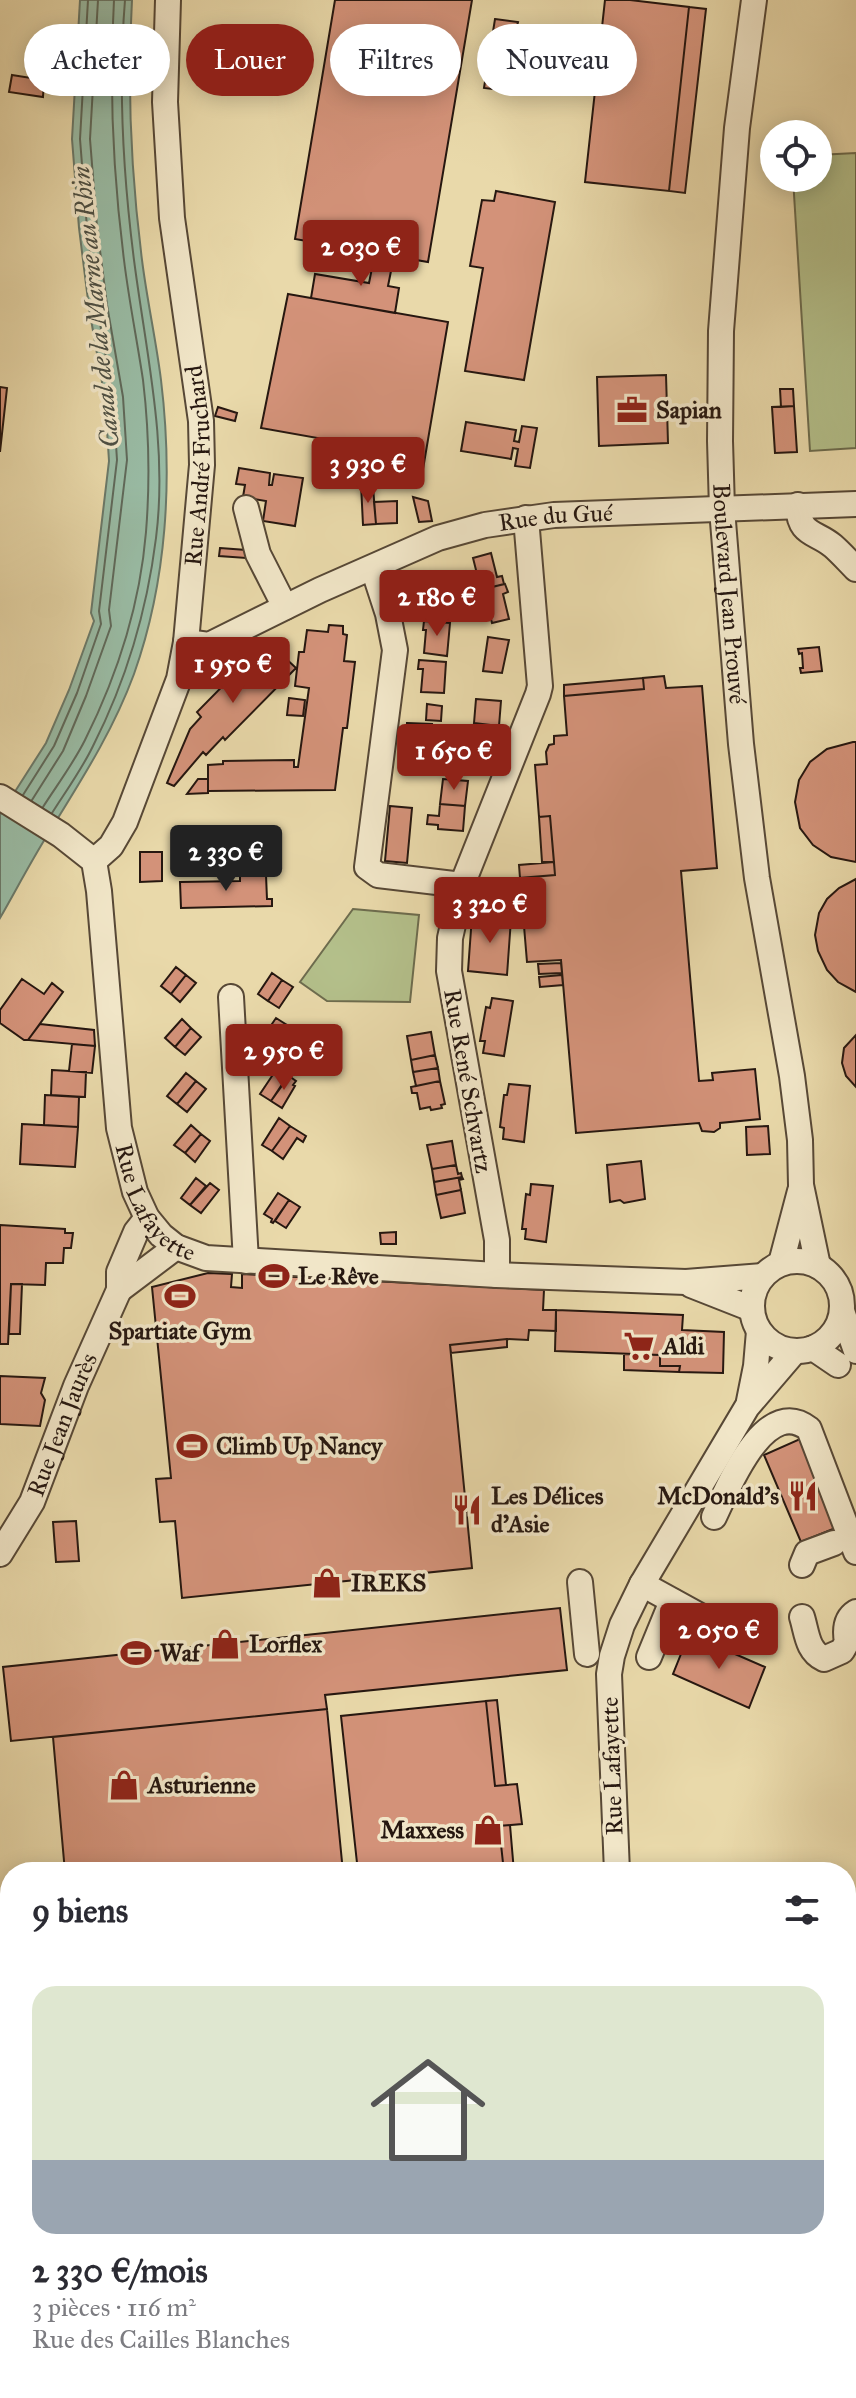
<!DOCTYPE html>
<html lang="fr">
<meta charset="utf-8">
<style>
body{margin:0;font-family:"IM FELL Great Primer",serif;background:#f7f7f7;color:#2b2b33;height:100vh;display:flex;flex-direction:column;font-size:30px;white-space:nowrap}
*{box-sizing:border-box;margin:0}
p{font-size:26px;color:#7c7c81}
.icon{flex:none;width:44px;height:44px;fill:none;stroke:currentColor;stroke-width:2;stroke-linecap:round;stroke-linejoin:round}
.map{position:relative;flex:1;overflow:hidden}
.drawer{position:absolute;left:0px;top:1862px;width:856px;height:536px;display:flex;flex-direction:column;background:#fff;border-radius:32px 32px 0 0;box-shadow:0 4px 20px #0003}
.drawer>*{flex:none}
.top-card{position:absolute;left:24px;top:24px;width:808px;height:72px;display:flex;gap:16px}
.controls{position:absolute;left:760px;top:120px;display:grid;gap:16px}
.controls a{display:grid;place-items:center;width:72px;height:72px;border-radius:50%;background:#fff;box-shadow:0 4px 20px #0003;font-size:40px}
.price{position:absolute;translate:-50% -68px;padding:0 18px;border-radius:8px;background:#8f2418;color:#fff;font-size:26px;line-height:52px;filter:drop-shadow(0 2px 4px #0008)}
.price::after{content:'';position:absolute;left:50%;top:48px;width:24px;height:18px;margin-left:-12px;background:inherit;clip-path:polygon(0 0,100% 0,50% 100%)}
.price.current{background:#222;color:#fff}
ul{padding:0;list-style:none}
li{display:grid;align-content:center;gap:16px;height:424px;padding:0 32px}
li span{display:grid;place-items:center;height:248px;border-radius:24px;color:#555}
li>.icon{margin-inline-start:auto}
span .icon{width:144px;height:144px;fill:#fffc;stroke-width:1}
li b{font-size:34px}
h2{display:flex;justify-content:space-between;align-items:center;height:96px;padding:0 32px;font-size:34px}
.tag{padding:0 28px;border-radius:36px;background:#fff;box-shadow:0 4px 20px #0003;font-size:28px;line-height:72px}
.tag.current{background:#8f2418;color:#fff}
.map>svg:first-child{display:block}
.green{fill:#b4c08b;stroke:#6d6c4e;stroke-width:2}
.water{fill:#99bba4;stroke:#6b7969;stroke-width:2}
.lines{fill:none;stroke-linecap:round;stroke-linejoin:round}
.shore{stroke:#60695a;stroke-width:2}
.building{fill:#d39279;stroke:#261710;stroke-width:2}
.minor-casing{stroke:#574836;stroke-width:28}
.minor{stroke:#f1e6c8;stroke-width:24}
.labels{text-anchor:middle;stroke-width:7;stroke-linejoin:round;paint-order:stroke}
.poi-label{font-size:24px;font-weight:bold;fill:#261710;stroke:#f1e6c8;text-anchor:start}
.street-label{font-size:24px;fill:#261710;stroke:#f1e6c8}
.water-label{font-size:26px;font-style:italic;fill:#4e5044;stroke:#f1e6c8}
</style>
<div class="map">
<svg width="856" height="2398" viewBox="0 0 856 2398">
<rect width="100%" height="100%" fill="#e9d9aa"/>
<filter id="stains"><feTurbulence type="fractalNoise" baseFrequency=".0025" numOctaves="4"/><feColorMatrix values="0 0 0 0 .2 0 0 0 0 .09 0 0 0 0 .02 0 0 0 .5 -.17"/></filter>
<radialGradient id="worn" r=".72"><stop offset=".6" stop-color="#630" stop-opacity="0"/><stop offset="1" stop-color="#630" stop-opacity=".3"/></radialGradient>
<!-- green -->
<path class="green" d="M856,153V448L810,451L793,178H818V155Z
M353,909L419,915L410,1002L327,1001L300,982Z"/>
<!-- water -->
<path class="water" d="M80,0H132C127,87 131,174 142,260C147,300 156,340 161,380C173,478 167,581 134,674C112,734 78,785 45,839C29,865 15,892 0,918V815L46,743L69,690L94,621L91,613L109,461L105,399L89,308L79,228L72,139Z"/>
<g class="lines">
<!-- shore -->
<path class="shore" d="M23,795L54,746L77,693L101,624L99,611L117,460L113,398L97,306L87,228L80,139L88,0
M32,800L63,751L86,696L111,626L109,610L127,460L123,397L107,305L97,227L90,139L98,0
M43,807C57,785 73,764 85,740C117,676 140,604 146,532C150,482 149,430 143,380C137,340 129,301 124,260C113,174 109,87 114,0
M52,813C66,791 82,769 93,746C126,681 147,610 156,538C168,444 146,353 134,260C123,174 118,86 125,0"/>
</g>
<!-- building -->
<path class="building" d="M335,0H472L428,262L295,239Z
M605,0H630L689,7L669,191L585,182Z
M689,7L706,9L685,193L669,191Z
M495,19L518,22L500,90L484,88Z
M12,75L44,80L43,97L9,92Z
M496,191L555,202L524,380L465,371L483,268L470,266L482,200L494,201Z
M375,253L394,256L388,286L399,288L395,313L311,298L315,274L369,283Z
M288,294L448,322L423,469L404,466L406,453L385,449L383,460L355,454L357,445L261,428Z
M666,375L668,443L599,446L597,377Z
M0,387L7,388L0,452Z
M780,389H793L794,406L781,407Z
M794,406L797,452L775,453L772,407Z
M218,407L237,413L235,421L215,416Z
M466,422L516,430L514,441L519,442L522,426L537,428L530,468L515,466L518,449L513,448L511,459L461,451Z
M239,468L270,473L269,485H272L274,474L303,478L295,526L263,521L266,501L243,497L245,485L236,484Z
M361,484L373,487L376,524L363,525Z
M413,497L428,501L432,521L419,522Z
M397,501V523L376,524L374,502Z
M220,548L246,550V558L219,556Z
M491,553L497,577L502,576L504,584L481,590L473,558Z
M434,573L446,599L420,610L409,584Z
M505,584L508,592L503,594L509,619L492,623L483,589Z
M424,621L450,623L447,656L424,653L426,630H423Z
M329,625L343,626V634L347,635L344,661L355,662L347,728H343L335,790L208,791V765L223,764V761L294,760V767H298L309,688L295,686L299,652H304L307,630L328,632Z
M488,637L509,640L502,673L483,671Z
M267,641L296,668L225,740L223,737L206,755L203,752L174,786L167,783L190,729L201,717L197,712Z
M819,647L822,671L801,673L800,668H803L802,653L799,654L798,649Z
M419,660L446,662L444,693L421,692L423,669H418Z
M664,676L666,688L702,686L717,868L681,871L699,1081L713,1080L712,1073L755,1069L760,1119L720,1123V1128L714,1132L702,1131L699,1123L576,1133L561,960L527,962L520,878L555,875L550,816L539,817L535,765L547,764L546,752L549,745L554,744V736L567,735L564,696L644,689L643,678Z
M643,678L644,689L564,696V685Z
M289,698L305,700L303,716L287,715Z
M476,699L501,701L499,726L474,723Z
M427,704L442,706L441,721L426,720Z
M407,723L432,724L430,749L406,747Z
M474,723L499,726L496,751L471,749Z
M853,742H856V862L831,857L813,845L800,828L795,802L799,780L810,762L827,749Z
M406,747L430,749L428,774L403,772Z
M198,779H208V793L187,794Z
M443,779L468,781L465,806L440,804Z
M440,804L465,806L463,831L438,829V825L427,824L428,815L439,816Z
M390,806L412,808L407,863L385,861Z
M550,816L554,862H542L539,817Z
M140,852H162V881L140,882Z
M554,862L555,875L520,878L519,865Z
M240,875H266L267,899H272V906L181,908L180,882L240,881Z
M856,879V992L838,982L827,970L818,951L815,935L819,913L827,899L839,888Z
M472,916L511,919L507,975L468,971Z
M561,963L562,973L539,974L538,964Z
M176,967L186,975L171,994L161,986Z
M272,973L282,980L268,1001L258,994Z
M186,975L196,983L180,1002L171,994Z
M562,975L563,985L540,987L539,977Z
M22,979L44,994L52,983L63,992L28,1040H24L0,1023V1010Z
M282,980L293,987L279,1008L268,1001Z
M492,998L513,1001L504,1056L483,1053L485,1041H480L486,1007L490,1008Z
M276,1018L287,1025L270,1051L259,1043Z
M182,1019L191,1028L175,1047L165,1038Z
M40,1024L94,1030L95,1046L28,1040Z
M287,1025L295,1031L280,1058L270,1051Z
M191,1028L201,1037L185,1055L175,1047Z
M431,1032L435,1055L411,1060L407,1036Z
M856,1035V1087L846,1076L842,1063L844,1048Z
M72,1044L95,1046L92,1073L69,1071Z
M435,1055L438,1068L413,1072L411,1060Z
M438,1068L440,1081L416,1086L413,1072Z
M52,1070L86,1072L85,1097L51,1095Z
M186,1073L196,1081L177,1104L167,1096Z
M274,1073L285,1080L271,1101L260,1094Z
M289,1076L296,1081L293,1085L295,1086L282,1108L271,1101Z
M196,1081L206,1089L187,1112L177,1104Z
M440,1081L445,1104L441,1105L442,1108L431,1110L430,1107L420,1109L417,1093H412L411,1087Z
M509,1084L530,1086L524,1142L503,1139L504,1128L500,1127L504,1095H507Z
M45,1095L79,1097L78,1127L44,1125Z
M279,1118L290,1126L272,1151L262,1145Z
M22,1124L78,1127L75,1167L20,1164Z
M191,1125L201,1134L185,1153L174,1145Z
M290,1126L306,1136L303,1142L297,1138L283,1159L272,1151Z
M768,1126L770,1154L747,1155L746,1127Z
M201,1134L210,1141L195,1162L185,1153Z
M452,1141L456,1165L432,1169L427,1145Z
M641,1161L645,1199L624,1203L620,1200L610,1202L607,1165Z
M456,1165L458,1174L461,1173L462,1177L434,1182L432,1169Z
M462,1177L463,1179L459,1180L461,1190L436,1195L434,1182Z
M196,1178L206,1186L190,1205L181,1198Z
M210,1183L219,1190L201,1213L190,1205Z
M531,1184L553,1186L546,1242L525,1239L526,1229H522L526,1194L530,1195Z
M461,1190L465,1213L441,1218L436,1195Z
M278,1193L289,1200L273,1223L271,1222L272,1219L264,1214Z
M289,1200L300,1207L286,1228L275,1221Z
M0,1225L65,1229V1233H73L71,1248H64L63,1263H46L45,1285L11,1284L8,1344H0Z
M396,1232V1244H381L380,1233Z
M208,1273L232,1274L231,1287L242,1288V1274L544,1290L543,1310H556V1331L529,1330L528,1340L507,1339L450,1345L472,1568L182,1598L175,1521L160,1522L156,1479L171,1478L152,1287Z
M11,1284H22L20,1334H9Z
M556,1310L683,1315L682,1330L724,1332L723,1373L679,1372L680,1366H660V1355L555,1351Z
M507,1339V1347L451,1353L450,1345Z
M624,1354L660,1355V1366H680L679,1372L624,1370Z
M0,1376L45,1378L41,1393L45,1400L40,1426L0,1424Z
M800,1439L838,1527L801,1542L764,1455Z
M76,1521L79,1561L56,1562L53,1522Z
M560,1608L567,1670L325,1695L327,1709L11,1741L3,1667Z
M689,1634L765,1667L749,1708L673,1674Z
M497,1700L506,1785L495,1786L486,1701Z
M486,1701L495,1786L517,1784L522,1824L499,1826L504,1872H358L341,1716Z
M327,1709L343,1872H65L53,1737Z
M510,1825L514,1872H504L499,1826Z
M852,1985L854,1994L856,1993V2016L846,2018V1986Z
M856,2047V2079L846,2081V2049Z
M846,2148L856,2154V2207L846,2201Z
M0,2203L10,2233V2252L0,2255Z
M855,2343L856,2389L848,2392L846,2345Z
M6,2345L10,2356V2388H15L0,2393V2347Z
M241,2388H259L262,2398H237L234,2390Z
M753,2388H786L789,2398H756Z"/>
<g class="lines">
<!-- minor casing -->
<g class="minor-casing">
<g id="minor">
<path id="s1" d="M754,0L737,128L721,331L720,441L722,509L741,744L757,878L792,1076L800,1140L801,1185L818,1266"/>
<path d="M798,505C799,536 815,531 833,546C841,553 848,561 856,569"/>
<path d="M246,508L258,554L285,607"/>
<path d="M373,568L388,614L395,650L367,867L378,875L462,885"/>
<path id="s2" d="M186,642L209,645L320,590L438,538L485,525L554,515L856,504"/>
<path id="s3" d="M0,797L61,835L94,861L99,891L119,1128L135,1192L147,1218L161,1235L176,1247L206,1258L497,1275L686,1282L763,1276"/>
<path id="s4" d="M94,861L111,846L125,822L179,679L186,642L202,465L201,421L172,218L165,102L168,0"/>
<path d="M231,997L246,1261"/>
<circle cx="797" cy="1306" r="45"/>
<path d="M781,1263L800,1191"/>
<path d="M497,1275V1240L449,971L450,938L462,885L538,694L540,686L526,518"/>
<path d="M691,1285L752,1309"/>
<path d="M119,1290L176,1247"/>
<path d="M842,1311L856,1351"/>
<path d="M813,1348L838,1365"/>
<path d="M749,1401L756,1366L759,1331"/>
<path d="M714,1517C728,1488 765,1394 809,1429L856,1552"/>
<path id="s5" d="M0,1554L32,1502L76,1386L119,1290V1272L136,1232L147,1218"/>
<path d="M802,1565L807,1553L834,1543"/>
<path d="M580,1582L587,1654"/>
<path d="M642,1584L733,1634"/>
<path d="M802,1617C807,1633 807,1651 824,1659L842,1651L847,1642C845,1631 845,1619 856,1612"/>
<path d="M649,1657L672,1601"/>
<path d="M617,1872L609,1674L612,1656L622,1625L642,1584L747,1407L795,1351"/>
<path d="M846,1954L856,1953"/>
<path d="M846,2126L856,2123"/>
<path d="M0,2165L10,2195"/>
<path d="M0,2326L10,2322"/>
<path d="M846,2329L856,2326"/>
<path d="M739,2388L742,2398"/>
<path d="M44,2398L73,2388"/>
</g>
</g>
<!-- minor -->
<use href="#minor" class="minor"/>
</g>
<!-- icons -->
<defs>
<g id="office-bare" transform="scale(2.4)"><path d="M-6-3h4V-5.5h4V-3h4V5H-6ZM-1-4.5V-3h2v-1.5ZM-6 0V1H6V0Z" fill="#8f2418" stroke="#f1e6c8" stroke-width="2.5" paint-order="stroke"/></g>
<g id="stadium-bare" transform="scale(2.4)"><path d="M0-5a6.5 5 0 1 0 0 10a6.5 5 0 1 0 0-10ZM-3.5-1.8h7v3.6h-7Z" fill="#8f2418" stroke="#f1e6c8" stroke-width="2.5" paint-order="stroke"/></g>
<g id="supermarket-bare" transform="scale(2.4)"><path d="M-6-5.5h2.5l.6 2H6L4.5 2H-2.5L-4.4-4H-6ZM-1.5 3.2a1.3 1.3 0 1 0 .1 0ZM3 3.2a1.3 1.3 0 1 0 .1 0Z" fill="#8f2418" stroke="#f1e6c8" stroke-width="2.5" paint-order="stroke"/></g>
<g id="restaurant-bare" transform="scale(2.4)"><path d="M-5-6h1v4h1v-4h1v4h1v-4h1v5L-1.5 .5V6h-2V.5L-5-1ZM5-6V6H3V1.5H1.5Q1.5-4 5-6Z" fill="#8f2418" stroke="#f1e6c8" stroke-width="2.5" paint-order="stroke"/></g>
<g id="shop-bare" transform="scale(2.4)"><path d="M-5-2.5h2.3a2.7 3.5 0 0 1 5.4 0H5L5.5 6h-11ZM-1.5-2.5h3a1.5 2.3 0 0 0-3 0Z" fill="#8f2418" stroke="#f1e6c8" stroke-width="2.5" paint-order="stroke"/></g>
</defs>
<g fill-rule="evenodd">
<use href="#office-bare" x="632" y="410"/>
<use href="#stadium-bare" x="274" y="1276"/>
<use href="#stadium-bare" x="180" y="1296"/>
<use href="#supermarket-bare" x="639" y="1346"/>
<use href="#stadium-bare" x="192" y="1446"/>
<use href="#restaurant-bare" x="803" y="1496"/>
<use href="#restaurant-bare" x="467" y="1510"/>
<use href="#shop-bare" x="327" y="1583"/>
<use href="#shop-bare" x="225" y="1644"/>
<use href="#stadium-bare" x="136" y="1653"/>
<use href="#shop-bare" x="124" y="1785"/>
<use href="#shop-bare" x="488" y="1830"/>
</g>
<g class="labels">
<!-- poi labels -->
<g class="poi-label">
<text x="656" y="418">Sapian</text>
<text x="298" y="1284">Le Rêve</text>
<text x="180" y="1339" text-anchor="middle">Spartiate Gym</text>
<text x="663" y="1354">Aldi</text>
<text x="216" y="1454">Climb Up Nancy</text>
<text x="491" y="1504">Les Délices<tspan x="491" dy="28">d'Asie</tspan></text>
<text x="779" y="1504" text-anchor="end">McDonald's</text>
<text x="351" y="1591">IREKS</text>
<text x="249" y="1652">Lorflex</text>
<text x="160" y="1661">Waf</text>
<text x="148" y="1793">Asturienne</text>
<text x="464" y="1838" text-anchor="end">Maxxess</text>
</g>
<!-- street labels -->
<g class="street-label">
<text dy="8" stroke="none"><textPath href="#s4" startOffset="418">Rue André Fruchard</textPath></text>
<text dy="8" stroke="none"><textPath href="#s2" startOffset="396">Rue du Gué</textPath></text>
<text dy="8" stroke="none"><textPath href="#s1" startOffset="596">Boulevard Jean Prouvé</textPath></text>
<text transform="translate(468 1081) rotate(80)" y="8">Rue René Schvartz</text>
<text dy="8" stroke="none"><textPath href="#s3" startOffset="468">Rue Lafayette</textPath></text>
<text dy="8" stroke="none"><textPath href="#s5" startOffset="144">Rue Jean Jaurès</textPath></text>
<text transform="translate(612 1766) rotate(-92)" y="8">Rue Lafayette</text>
</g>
<!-- water labels -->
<g class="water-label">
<text transform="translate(95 307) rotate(-96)" y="9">Canal de la Marne au Rhin</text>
</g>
</g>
<rect width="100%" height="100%" filter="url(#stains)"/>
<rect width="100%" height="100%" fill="url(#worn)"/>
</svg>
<div class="controls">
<a><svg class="icon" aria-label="locate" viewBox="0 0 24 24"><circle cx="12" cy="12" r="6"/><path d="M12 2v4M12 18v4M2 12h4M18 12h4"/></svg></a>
</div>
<b class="price" style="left:361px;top:288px">2 030 €</b>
<b class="price" style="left:368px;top:505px">3 930 €</b>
<b class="price" style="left:437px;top:638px">2 180 €</b>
<b class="price" style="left:233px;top:705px">1 950 €</b>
<b class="price" style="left:454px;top:792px">1 650 €</b>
<b class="price current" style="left:226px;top:893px">2 330 €</b>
<b class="price" style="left:490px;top:945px">3 320 €</b>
<b class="price" style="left:284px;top:1092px">2 950 €</b>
<b class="price" style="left:719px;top:1671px">2 050 €</b>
<div class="top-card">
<a class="tag">Acheter</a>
<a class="tag current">Louer</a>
<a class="tag">Filtres</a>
<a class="tag">Nouveau</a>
</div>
<section class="drawer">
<h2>9 biens<svg class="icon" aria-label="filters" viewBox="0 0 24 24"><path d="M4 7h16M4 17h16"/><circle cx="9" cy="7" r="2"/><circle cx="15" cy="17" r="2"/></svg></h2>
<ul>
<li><span style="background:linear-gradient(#dfe7d0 70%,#9aa5b1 0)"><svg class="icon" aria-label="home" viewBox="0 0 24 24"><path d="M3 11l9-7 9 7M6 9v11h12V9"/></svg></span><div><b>2 330 €/mois</b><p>3 pièces · 116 m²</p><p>Rue des Cailles Blanches</p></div></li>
</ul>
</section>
</div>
